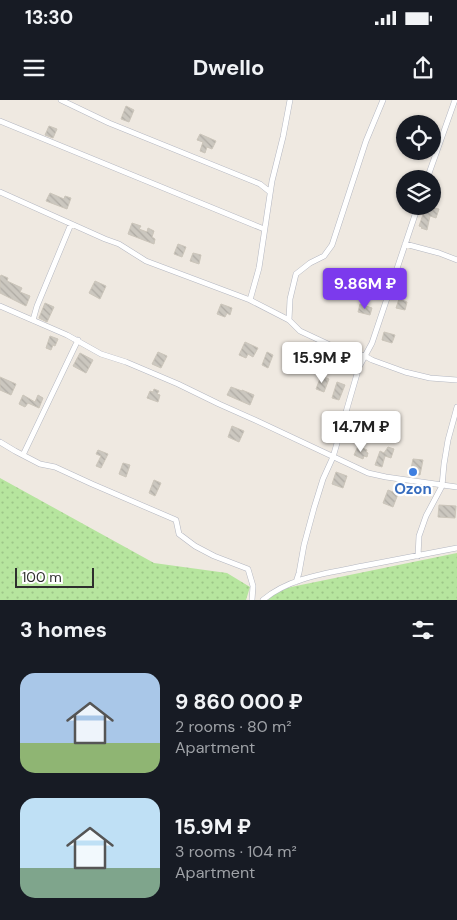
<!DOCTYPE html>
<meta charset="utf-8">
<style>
body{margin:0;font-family:"DM Sans",sans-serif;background:#20242c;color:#f1f3f6;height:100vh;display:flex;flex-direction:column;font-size:19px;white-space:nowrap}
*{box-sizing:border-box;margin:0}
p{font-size:16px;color:#9ea1a6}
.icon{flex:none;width:28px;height:28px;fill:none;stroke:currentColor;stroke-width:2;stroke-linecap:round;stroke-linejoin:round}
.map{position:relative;height:500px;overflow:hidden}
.panel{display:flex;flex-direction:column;background:#171b24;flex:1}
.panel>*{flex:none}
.buttons{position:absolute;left:396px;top:15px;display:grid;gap:10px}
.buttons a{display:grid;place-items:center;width:45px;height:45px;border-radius:50%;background:#171b24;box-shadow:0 1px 4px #0004;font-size:25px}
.scale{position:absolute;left:15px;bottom:12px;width:79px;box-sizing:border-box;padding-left:5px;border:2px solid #2e2e2e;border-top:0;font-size:14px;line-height:18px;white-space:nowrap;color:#2e2e2e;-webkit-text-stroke:4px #fff;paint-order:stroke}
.price{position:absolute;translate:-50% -42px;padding:0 11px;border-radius:5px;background:#fff;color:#222;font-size:16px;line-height:32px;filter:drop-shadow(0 1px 2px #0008)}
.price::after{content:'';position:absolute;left:50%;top:30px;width:15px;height:11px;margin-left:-8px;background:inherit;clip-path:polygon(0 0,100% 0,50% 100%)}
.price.current{background:#7c3aed;color:#fff}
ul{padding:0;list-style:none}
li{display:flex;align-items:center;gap:15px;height:125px;padding:0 20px}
li span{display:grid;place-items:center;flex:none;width:140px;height:100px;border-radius:15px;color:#555}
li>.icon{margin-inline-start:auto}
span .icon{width:60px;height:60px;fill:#fffc;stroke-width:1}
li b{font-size:21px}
h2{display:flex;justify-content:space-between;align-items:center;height:60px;padding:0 20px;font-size:21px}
.status{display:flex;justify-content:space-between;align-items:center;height:35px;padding:0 25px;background:#171b24;direction:ltr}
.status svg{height:14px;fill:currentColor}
header{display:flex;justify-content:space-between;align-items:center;height:65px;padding:0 20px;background:#171b24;font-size:22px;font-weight:700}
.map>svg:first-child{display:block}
.grass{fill:url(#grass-dots)}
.building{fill:url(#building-back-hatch);stroke:#cbc5ba}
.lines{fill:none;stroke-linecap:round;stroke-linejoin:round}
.minor-casing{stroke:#b4b7c1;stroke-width:6}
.minor{stroke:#fff;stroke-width:5}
.shop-dot{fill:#3f7fe0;stroke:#fff;stroke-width:2}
.labels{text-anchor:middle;stroke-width:4.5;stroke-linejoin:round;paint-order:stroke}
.shop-label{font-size:15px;font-weight:bold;fill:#366cbe;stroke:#fff}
</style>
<div class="status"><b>13:30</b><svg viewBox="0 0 49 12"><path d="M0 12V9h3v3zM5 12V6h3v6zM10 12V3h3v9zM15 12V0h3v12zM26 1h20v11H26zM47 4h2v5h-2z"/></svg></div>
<header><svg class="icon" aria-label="menu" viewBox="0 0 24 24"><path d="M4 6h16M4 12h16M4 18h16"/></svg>Dwello<svg class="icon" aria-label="share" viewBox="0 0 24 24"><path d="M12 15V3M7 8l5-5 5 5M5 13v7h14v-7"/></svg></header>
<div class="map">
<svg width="457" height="500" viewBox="0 0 457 500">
<defs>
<pattern id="grass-dots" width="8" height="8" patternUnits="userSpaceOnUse" patternTransform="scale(1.25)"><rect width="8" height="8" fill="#b6e59e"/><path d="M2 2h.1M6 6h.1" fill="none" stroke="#9dc588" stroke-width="1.8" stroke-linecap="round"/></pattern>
<pattern id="building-back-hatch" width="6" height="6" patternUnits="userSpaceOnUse" patternTransform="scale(1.25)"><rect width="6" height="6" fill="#cbc7bf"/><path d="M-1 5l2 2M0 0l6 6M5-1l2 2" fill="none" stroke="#afaba4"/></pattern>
</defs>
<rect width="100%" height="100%" fill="#efe9e1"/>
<!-- grass -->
<path class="grass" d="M0,378L154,463L227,473L250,487L246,500H0Z
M457,453V500H268L274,493L291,487Z"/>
<!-- building -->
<path class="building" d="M126,6L134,10L129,22L121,19Z
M49,26L57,29L53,38L45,35Z
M200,34L216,41L212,49L207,47L205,53L200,51L203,42L197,40Z
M50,93L64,99L65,96L71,98L67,109L46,101Z
M426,106L439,109L436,118L430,116L427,130L421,128L422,127L419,126Z
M132,123L141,126L139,129L147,132L148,128L154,131L152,137L155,139L154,144L128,134Z
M178,144L186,147L182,157L174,154Z
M193,153L201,155L199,164L190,161Z
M1,175L8,178L7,181L22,188L20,192L30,196L26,206L0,193V178Z
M95,181L106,186L100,199L89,193Z
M399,199L407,202L405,210L396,208Z
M45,203L54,207L47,222L39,218Z
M221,204L232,208L230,215L227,213L225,217L217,214Z
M360,204L372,208L370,215L358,212Z
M384,232L395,235L392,243L382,240Z
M50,236L58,239L55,246L53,245L51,250L46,248Z
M245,242L258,248L253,257L248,254L246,258L239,255Z
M158,252L167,256L161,268L152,264Z
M267,252L273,255L268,268L262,265Z
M80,253L93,260L86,273L73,266Z
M321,276L329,279L324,292L316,289Z
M0,277L16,284L11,295L0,290Z
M337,282L345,285L339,300L332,298Z
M231,287L242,291V290L254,295L250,305L227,295Z
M154,289L159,291L157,294L160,295L158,302L147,298L150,291L153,292Z
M23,295L35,302L38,295L43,298L39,308L28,303L25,307L19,304Z
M232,326L244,331L239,342L228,337Z
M358,346L367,350L366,352L368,353L367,357L364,356L363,359L354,355Z
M388,347L394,349L391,358L385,356L382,367L375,365L380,351L384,353Z
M98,350L108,354L101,368L96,366L101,356L96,354Z
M413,359L423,360L420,375L410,374Z
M123,363L130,365L126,377L119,374Z
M336,372L347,376L343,388L332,384Z
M154,380L161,383L155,396L149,393Z
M388,390L398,394L393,407L383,403Z
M439,405L456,406L455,418L438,417Z"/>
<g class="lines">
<!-- minor casing -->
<g class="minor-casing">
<path id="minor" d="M61,0L109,23L260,84L270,92
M0,21L264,129
M427,79L455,0
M0,92L105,139L119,144L146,161L250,200L289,220L300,231L330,245L356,254L365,256L372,260L405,272L430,278L457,280
M405,144L439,153L457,160
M250,200L259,168L272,81L283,37L290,0
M0,206L67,235L101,254L126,262L178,284L219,304L255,320L368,373L386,377L457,387
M33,220L37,206L71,124
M289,220L290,199L296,174L310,163L324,156L332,145L366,41L383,0
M0,342L15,351L40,364L55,367L92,384L176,420L179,434L195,446L214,456L248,469L253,486L252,500
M23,355L78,240
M418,456L419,436L426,416L442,386L444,364L448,340L457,307
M296,482L299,473L304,445L314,408L323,379L333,357L359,267L372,243L418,106
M263,500C290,477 329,473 363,466C394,460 426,454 457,448"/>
</g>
<!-- minor -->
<use href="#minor" class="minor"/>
</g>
<!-- markers -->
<circle class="shop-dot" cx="413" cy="372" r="5"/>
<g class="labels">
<!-- shop labels -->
<g class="shop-label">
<text x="413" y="394">Ozon</text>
</g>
</g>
</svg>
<div class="buttons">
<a><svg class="icon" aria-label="locate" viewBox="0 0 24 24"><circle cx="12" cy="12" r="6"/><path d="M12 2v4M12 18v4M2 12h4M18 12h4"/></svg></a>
<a><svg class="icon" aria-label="layers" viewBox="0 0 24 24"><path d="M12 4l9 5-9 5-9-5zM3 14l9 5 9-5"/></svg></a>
</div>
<div class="scale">100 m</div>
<b class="price current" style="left:365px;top:210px">9.86M ₽</b>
<b class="price" style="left:322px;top:284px">15.9M ₽</b>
<b class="price" style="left:361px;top:353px">14.7M ₽</b>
</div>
<section class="panel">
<h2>3 homes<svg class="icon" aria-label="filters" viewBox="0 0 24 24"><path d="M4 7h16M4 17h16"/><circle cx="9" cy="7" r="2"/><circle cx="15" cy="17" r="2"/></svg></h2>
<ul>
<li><span style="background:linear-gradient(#a9c7e8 70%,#8fb573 0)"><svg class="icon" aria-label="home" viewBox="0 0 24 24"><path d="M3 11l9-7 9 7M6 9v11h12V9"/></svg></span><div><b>9 860 000 ₽</b><p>2 rooms · 80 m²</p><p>Apartment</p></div></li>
<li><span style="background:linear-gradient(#bfe0f5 70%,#7fa58c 0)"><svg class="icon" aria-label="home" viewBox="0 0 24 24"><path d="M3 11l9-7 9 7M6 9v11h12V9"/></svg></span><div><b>15.9M ₽</b><p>3 rooms · 104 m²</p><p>Apartment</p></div></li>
</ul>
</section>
